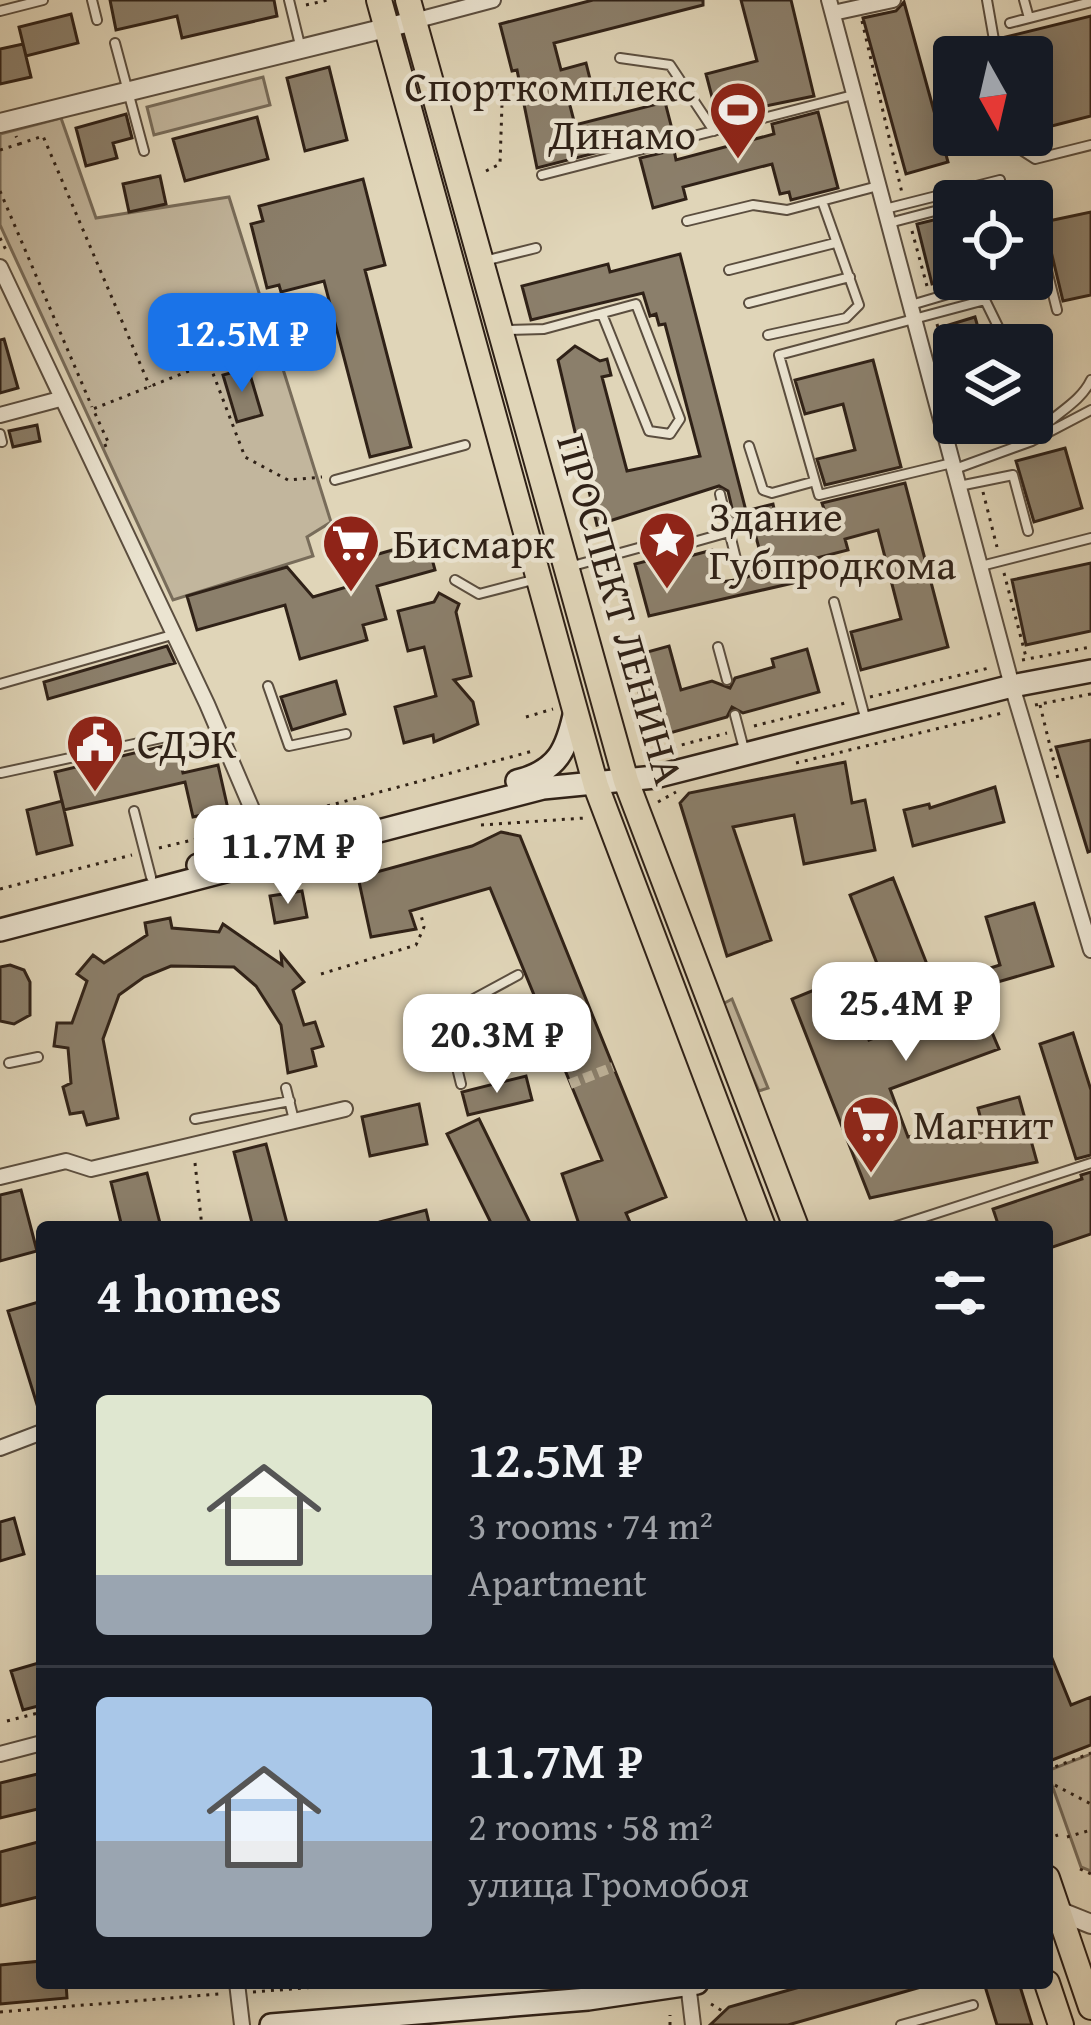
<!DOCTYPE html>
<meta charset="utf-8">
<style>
body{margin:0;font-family:"Gentium Book Plus",serif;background:#242831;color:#f1f3f6;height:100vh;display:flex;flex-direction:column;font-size:45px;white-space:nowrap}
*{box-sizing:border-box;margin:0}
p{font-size:39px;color:#9ea1a6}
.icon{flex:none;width:66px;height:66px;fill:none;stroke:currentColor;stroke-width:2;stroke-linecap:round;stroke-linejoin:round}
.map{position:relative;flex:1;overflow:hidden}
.drawer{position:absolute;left:36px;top:1221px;width:1017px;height:768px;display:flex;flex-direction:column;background:#171b24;border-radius:12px;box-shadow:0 6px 30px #0003}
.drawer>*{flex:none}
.needle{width:78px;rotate:172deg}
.tools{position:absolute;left:933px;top:36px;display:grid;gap:24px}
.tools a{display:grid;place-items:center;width:120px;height:120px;border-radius:12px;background:#171b24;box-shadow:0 6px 30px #0003;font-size:60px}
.price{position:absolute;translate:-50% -102px;padding:0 27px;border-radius:24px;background:#fff;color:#222;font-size:39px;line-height:78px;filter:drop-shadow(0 3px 6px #0008)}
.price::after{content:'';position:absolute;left:50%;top:72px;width:36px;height:27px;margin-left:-18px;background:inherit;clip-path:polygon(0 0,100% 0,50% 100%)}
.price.on{background:#1a73e8;color:#fff}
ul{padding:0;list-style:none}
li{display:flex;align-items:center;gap:36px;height:300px;padding:0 60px}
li+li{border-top:3px solid #363941}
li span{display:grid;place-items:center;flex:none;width:336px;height:240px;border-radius:12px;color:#555}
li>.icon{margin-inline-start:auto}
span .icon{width:144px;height:144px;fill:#fffc;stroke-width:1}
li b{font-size:51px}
h2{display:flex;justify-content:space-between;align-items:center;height:144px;padding:0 60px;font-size:51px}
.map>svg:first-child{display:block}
.green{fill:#c2b69d;stroke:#786c5a;stroke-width:3}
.building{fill:#8b7f6b;stroke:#2f2117;stroke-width:3}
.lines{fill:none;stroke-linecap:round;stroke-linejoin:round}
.pedestrian-tunnel{stroke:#bdb198;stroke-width:10;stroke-dasharray:10 5;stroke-linecap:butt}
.service-casing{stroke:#5b4e3f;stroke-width:12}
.minor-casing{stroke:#5b4e3f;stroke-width:18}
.tertiary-casing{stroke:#5b4e3f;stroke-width:22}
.secondary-casing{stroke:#2f2117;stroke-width:26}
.trunk-casing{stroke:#2f2117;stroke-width:28}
.path{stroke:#2f2117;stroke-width:3;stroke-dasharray:3 6;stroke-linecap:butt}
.service{stroke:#ebe4d1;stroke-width:8}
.minor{stroke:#ebe4d1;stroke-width:14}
.tertiary{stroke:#ebe4d1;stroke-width:18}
.secondary{stroke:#ebe4d1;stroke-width:21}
.trunk{stroke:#e0d5b8;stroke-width:24}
.labels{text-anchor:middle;stroke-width:9;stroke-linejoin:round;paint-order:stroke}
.poi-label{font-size:42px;fill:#2f2117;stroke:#ebe4d1;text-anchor:start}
.street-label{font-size:42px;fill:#2f2117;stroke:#ebe4d1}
</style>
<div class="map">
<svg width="1091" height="2025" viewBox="0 0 1091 2025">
<rect width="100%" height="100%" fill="#e0d5b8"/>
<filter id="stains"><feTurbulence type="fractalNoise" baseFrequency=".00167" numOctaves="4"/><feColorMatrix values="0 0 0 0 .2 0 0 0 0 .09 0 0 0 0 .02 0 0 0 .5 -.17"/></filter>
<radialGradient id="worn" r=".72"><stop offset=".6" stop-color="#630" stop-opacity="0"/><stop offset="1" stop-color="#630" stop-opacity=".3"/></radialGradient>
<!-- green -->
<path class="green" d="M263,77L270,105L154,135L147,107Z
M61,118L96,218L229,197L331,522L307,537L313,556L173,600L0,225V134Z
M732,999L768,1088L759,1091L721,1005Z
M1091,1754V1871L1081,1867L1047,1771Z"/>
<!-- building -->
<path class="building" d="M110,0H274L277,16L182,38L177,16L116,30Z
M593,0H703V5L554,43L561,70L586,63L593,91L568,98L575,125L665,102L673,133L537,168L517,70L512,71L500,24Z
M741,0H791L814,96L717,116L706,74L757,61Z
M904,2L948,162L906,174L863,18L896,11Z
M71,14L78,43L26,56L19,27Z
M1091,16V116L1032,131V57H1005L1002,38Z
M23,44L31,77L0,84V49Z
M329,67L347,140L305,151L287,78Z
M818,112L838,188L791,200L789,192L780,194L772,164L683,187L686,199L653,208L640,158L674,150L676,160L774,134L772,124Z
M126,114L132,138L113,143L117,158L86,166L76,128Z
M257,117L268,159L185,181L173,139Z
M160,176L166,204L129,212L123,184Z
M363,179L385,265L365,270L411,447L370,457L324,281L281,292L279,285L267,288L251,224L263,221L259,206Z
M1091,212V295L1063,301L1044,222Z
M954,215V278L932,284L917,224Z
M680,254L746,511L773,504L777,522L824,509L822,503L905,483L948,647L861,670L851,632L901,619L878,530L845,539L848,550L789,565L793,583L649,616L635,564L685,551L686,557L712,550L721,582L742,579L765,570L753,526L737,530L728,491L719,486L597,525L558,360L575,346L600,361L607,359L611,375L602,377L627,471L700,456L665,324L659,325L656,314L650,316L643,293L531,320L522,286L608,264L610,272Z
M975,317L983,345H947L942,327Z
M4,339L18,388L0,393V340Z
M873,360L901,467L825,485L817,459L855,450L843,404L805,414L795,380Z
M248,368L262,415L237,422L223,375Z
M969,423H1015L1016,427L973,439Z
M37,425L40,441L13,447L9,431Z
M1065,448L1082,508L1034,522L1016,461Z
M427,540L435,570L377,586L386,619L363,625L367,640L300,659L285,605L197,630L187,596L287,567L313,597L350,586L342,559L349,545L364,543L375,555Z
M1091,563V631L1026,645L1012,580Z
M439,593L459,604L456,612L471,676L454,680L473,702L478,724L434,742L433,735L404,743L395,707L436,696L424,647L408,651L398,611L434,602Z
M167,646L175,663L48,699L44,682Z
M669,646L681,690L712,681L730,688L735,678L774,667L772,659L807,649L819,692L743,713L732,707L727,717L652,738L629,657Z
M336,681L345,714L292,730L281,697Z
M1091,740V851L1088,852L1056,747Z
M176,743L183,773L218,765L228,809L193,817L185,782L64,810L55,772Z
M845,762L852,803L865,800L875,850L804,864L794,815L733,827L771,940L727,956L680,803L689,793Z
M995,787L1004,822L913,846L904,810L929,804L930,808Z
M62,801L72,845L37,854L27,810Z
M501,832L520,836L666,1197L626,1213L632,1227H580L562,1174L602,1160L490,888L410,911L416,929L371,937L358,877L472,846Z
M893,878L945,1010L977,997L999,1049L890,1089L908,1137L981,1120L978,1108L1019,1097L1037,1162L870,1198L792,999L846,977L869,1040L902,1027L850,895Z
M302,891L307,917L275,923L270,896Z
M1034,903L1053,966L991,984L987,969L1000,965L986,917Z
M170,918L172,928L219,932L223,924L282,965L281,954L304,982L293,990L304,1025L315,1022L323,1046L312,1049L316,1066L288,1073L281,1025L256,986L234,967L171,966L144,977L119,995L103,1039L118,1118L87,1125L83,1112L70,1114L63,1087L71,1083L68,1048L54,1046L57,1023H72L87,981L77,974L93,955L104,963L147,935L145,923Z
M10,965L24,970L30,982V1015L14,1024L0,1021V967Z
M1073,1033L1091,1090V1155L1076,1159L1040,1044Z
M526,1076L532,1100L468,1115L462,1092Z
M419,1104L427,1144L370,1156L362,1117Z
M479,1119L532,1227H493L447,1134Z
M266,1144L288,1227H253L234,1152Z
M1091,1172V1234L1047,1249V1227H999L993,1209L1082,1179L1081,1175Z
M147,1173L161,1227H122L111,1182Z
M21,1190L37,1251L0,1261V1195Z
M426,1210L430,1227H380V1222Z
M42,1301V1411H39L8,1311Z
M14,1518L24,1554L0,1561V1522Z
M1047,1646L1071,1705L1091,1697V1745L1047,1762Z
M42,1662V1705L23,1710L11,1671Z
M42,1773V1808L0,1818V1783Z
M42,1841V1896L0,1906V1852Z
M42,1961V1983H66L67,1998L0,2004V1965Z
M814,1983L921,1987L788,2025H710L729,2007Z
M984,1983H1019L1032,2025H997Z"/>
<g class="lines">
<!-- pedestrian-tunnel -->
<path class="pedestrian-tunnel" d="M570,1084L613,1067"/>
<!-- service casing -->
<g class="service-casing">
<path id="service" d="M92,0L97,20
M289,0L300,45
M987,0L997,57
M1024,0L1029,18
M0,11L43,0
M1010,23L1091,2
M115,43L144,151
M620,58L670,65L714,131
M1016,135L1021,150L1035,159L1091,145
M542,175L853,95
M973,201L1003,193
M885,209L1000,180
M1034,219L1057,310
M687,221L753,205L787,210L878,186
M889,223L954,206
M484,261L536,248
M729,270L835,243
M749,303L850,277
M911,305L999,279
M503,330L544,329L636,304L680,419L670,434L649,431L602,314
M768,335L846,318L859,305L822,201
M1027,423L1032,441C1047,416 1078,407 1091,380
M0,434L2,442
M749,446L763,490L772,493L812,482
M952,463L819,495L779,355L985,300L1007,345
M955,469L1032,441L1091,410
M335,480L465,445
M959,486L1013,475L1028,531
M720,494L739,571
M981,566L1091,538
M569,567L671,539L690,543L729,532
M455,580L479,594L533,580
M834,602L866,721
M718,647L727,680
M0,684L172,635
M268,686L289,746L346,734
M735,715L745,753
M1,773L180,734
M134,811L151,877
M9,1063L38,1057
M461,1084L444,1015L518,975
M286,1088L294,1120
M195,1119L290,1101
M894,1227L1091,1163
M901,2025L973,2005"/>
</g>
<!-- minor casing -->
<g class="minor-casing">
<path id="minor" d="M829,0L1012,686L1091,950
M833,13L893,0
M414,21L493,0
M0,267L207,704L269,849
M0,415L60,399
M0,1177L66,1161L91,1169L345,1109
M0,1448L42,1432
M0,1754L42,1743
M237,1983L242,2025
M688,1983L693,2025"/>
</g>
<!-- tertiary casing -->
<g class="tertiary-casing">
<path id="tertiary" d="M0,123L414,21
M1051,1908L1091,1924"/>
</g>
<!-- secondary casing -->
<g class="secondary-casing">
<path id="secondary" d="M517,781C558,771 567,749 575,711
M198,865L353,824
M0,930L543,788L655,777L1012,686L1091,671
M271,2025L588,1999L697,1983"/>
</g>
<!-- trunk casing -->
<g class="trunk-casing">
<path id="trunk" d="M379,0L596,786L763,1227
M408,0L626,781L796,1227
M1047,1878L1091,2007
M1047,1983L1061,2025"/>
</g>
<!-- path -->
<path class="path" d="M306,5L328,0
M862,21L902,193
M19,144L43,136L150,387
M0,150L19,144L16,136
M486,171L500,164L502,104L524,95
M0,191L92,407
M912,231L927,286
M0,238L7,252
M937,324L954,386
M964,423L971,448
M104,446L109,444L93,409L209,363L245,457L288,480L322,477
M983,492L997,547
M1004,573L1026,657
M1022,660L1091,647
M870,697L989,668
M1035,705L1091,694
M1040,705L1059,783
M526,717L553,709
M754,726L849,702
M647,754L727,733
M796,763L1002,713
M658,802L676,792
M275,820L533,751
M481,825L585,818
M159,848L243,828
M0,889L132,855
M321,974L416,945L424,927L421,915
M195,1163L202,1227
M7,1721L42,1712
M1047,1770L1091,1753
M1047,1781L1091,1804
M1067,1837L1091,1830
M1047,1839L1058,1835
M1080,1869L1091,1874
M253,1992L369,1983
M711,2004L724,2012
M0,2012L219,1994
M670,2025V2015"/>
<!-- service -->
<use href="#service" class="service"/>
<!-- minor -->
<use href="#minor" class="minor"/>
<!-- tertiary -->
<use href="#tertiary" class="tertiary"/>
<!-- secondary -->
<use href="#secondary" class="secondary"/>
<!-- trunk -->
<use href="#trunk" class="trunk"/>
</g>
<!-- icons -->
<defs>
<g id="stadium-pin" transform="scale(3)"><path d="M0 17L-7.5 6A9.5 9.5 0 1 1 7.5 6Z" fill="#8f2418" stroke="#ebe4d1"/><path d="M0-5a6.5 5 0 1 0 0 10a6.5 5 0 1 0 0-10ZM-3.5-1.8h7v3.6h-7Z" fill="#fff"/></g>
<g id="sight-pin" transform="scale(3)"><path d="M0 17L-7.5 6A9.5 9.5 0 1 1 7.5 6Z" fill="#8f2418" stroke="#ebe4d1"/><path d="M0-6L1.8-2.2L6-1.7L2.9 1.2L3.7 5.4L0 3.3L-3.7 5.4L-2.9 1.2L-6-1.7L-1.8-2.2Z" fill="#fff"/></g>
<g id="supermarket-pin" transform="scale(3)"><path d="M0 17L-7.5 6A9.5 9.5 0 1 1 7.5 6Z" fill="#8f2418" stroke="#ebe4d1"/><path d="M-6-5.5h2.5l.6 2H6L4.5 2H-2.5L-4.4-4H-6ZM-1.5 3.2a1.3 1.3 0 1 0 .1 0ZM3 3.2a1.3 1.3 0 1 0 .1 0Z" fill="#fff"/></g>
<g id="civic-pin" transform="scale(3)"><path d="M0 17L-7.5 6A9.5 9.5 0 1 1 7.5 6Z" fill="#8f2418" stroke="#ebe4d1"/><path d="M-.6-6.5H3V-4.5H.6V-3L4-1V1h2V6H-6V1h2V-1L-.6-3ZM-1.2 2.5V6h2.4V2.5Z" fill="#fff"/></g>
</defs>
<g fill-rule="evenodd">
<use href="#stadium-pin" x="738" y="110"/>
<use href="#sight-pin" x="667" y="540"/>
<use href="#supermarket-pin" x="351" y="543"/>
<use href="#civic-pin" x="95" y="743"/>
<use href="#supermarket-pin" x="871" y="1124"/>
</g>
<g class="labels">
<!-- poi labels -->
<g class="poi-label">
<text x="696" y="101" text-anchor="end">Спорткомплекс<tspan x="696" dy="48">Динамо</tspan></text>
<text x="709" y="531">Здание<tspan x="709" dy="48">Губпродкома</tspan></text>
<text x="393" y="558">Бисмарк</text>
<text x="137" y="758">СДЭК</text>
<text x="913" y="1139">Магнит</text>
</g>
<!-- street labels -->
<g class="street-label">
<text transform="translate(621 609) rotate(74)" y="15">ПРОСПЕКТ ЛЕНИНА</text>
</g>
</g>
<rect width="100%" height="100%" filter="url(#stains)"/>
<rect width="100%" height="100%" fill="url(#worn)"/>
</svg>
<div class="tools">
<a><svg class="needle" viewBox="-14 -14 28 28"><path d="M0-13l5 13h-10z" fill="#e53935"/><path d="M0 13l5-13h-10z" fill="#9ea1a6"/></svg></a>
<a><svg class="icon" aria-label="locate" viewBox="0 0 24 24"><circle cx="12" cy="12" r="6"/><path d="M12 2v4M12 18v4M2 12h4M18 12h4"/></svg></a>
<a><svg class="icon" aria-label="layers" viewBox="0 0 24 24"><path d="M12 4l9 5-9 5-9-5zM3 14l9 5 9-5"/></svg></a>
</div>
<b class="price on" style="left:242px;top:395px">12.5M ₽</b>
<b class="price" style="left:288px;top:907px">11.7M ₽</b>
<b class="price" style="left:906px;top:1064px">25.4M ₽</b>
<b class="price" style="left:497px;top:1096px">20.3M ₽</b>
<section class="drawer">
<h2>4 homes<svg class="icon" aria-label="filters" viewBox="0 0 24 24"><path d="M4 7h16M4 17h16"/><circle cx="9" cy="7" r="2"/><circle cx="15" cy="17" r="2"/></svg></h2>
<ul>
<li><span style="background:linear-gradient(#dfe7d0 75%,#9aa5b1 0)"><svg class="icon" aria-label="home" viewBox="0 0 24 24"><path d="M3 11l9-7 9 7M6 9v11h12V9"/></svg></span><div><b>12.5M ₽</b><p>3 rooms · 74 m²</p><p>Apartment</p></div></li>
<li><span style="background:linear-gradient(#a9c7e8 60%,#9aa5b1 0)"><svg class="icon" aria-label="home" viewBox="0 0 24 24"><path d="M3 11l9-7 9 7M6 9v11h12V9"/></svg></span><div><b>11.7M ₽</b><p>2 rooms · 58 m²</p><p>улица Громобоя</p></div></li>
</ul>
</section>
</div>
